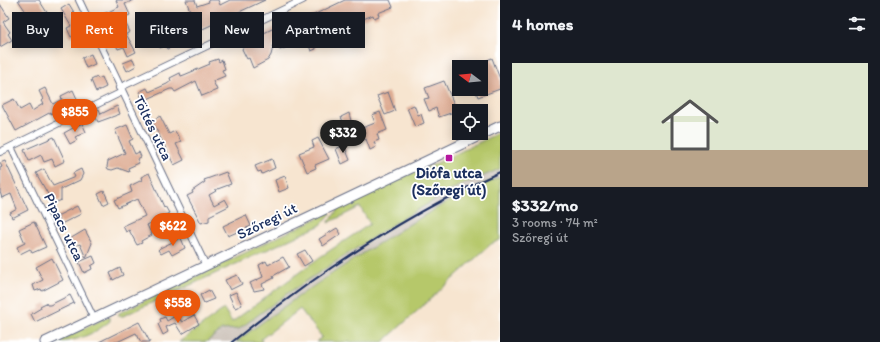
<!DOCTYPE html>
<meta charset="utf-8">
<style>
body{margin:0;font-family:Itim,sans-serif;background:#242831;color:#f1f3f6;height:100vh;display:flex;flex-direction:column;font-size:15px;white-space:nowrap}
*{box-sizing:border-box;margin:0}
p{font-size:13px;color:#9ea1a6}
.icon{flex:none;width:22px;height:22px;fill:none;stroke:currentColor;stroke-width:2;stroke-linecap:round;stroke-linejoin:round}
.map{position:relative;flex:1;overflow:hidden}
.details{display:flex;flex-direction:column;background:#171b24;width:380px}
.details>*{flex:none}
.guide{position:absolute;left:12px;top:12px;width:380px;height:36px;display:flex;gap:8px}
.needle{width:26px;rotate:286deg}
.fabs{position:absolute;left:452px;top:60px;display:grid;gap:8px}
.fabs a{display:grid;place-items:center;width:36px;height:36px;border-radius:0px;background:#171b24;box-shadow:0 2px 10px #0003;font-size:20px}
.price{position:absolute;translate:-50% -34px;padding:0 9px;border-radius:14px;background:#ea580c;color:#fff;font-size:13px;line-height:26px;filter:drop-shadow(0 1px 2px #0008)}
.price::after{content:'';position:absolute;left:50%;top:24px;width:12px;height:9px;margin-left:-6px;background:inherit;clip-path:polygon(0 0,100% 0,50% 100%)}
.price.on{background:#222;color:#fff}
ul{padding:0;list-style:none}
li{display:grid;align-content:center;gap:8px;height:212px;padding:0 12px}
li+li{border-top:1px solid #363941}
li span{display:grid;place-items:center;height:124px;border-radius:0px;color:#555}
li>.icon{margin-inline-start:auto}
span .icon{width:72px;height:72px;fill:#fffc;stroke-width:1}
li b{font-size:17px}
h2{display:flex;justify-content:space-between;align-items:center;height:48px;padding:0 12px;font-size:17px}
.chip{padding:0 14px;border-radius:0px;background:#171b24;box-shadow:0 2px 10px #0003;font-size:14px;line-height:36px}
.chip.on{background:#ea580c;color:#fff}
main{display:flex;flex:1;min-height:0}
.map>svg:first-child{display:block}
.industrial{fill:#ccc2b9}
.green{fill:#b6c86b;stroke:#687c64}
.building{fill:#deac93}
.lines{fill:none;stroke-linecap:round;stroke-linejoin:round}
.street-casing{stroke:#686f86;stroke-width:8}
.primary-casing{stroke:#686f86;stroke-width:11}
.street{stroke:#fff;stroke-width:6}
.primary{stroke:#fff;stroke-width:9}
.rail{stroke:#1b2f5e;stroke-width:2}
.poi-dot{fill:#b5179e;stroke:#fff;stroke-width:1.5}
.labels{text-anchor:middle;stroke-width:3.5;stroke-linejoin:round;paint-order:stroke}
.street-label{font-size:15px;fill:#1b2f5e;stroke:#fff}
.poi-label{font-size:15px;font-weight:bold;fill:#1b2f5e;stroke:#fff}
</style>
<main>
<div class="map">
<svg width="500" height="342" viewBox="0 0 500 342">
<rect width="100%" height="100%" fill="#fff"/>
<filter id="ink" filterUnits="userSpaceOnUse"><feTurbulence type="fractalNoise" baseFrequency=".025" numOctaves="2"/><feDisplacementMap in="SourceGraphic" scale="8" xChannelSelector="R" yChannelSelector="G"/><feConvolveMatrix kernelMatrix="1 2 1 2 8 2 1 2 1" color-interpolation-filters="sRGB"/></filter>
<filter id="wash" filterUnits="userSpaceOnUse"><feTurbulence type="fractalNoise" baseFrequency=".012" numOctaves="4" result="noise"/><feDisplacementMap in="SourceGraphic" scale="16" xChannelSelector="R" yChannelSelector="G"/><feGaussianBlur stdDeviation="0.9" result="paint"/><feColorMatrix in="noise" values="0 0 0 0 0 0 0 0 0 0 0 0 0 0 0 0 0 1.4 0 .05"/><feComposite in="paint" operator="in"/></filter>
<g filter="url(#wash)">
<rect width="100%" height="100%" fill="#f7e5d0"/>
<!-- industrial -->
<path class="industrial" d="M500,169V177L480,185L394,233L309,288L236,342H206L222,330L239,329L288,293L395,223L459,186Z"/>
<!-- green -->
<path class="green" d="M500,132V169L459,186L395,223L288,293L239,329L222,330L206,342H179L224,309L232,322L320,257L370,224L360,207L328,223L339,208L420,169L431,166Z
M500,177V240L491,244L383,342H316L322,337L300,309L261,339L262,342H236C279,309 324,278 370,249C412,222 454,196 500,177Z
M330,212L331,213L321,225L123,316H118L119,313Z
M107,317H110V321C95,334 75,342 56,342Z"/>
<g id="blocks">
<!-- building -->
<path class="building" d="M18,0H39L53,22L39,31Z
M116,0H134L125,4L130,15L123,18L130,32L126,34L136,52L128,56L124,47L118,49L101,15L119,7Z
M186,0H195L197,6L209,2L208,0H218L220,5L230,0H265L194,33L195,34L177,41L179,44L172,47L167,49L165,46L160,48L151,29L157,25L159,29L169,24L170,28L184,23L180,14L190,11Z
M345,0H390L393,7L378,13L379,16L374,18L373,15L351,24L353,28L336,35L338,39L330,43L325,30L311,36L316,49L311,51L306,37L286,45L287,47L280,50L275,39L271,55L268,60L253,68L249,58L247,59L242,49L245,45L244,43L278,26L280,30L303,22V20Z
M0,4L9,18L3,22L10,32L8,34L12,40L0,47Z
M69,4L75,14L73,15L81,32L71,37L67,28L71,26L61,9Z
M91,54L95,64L86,68L82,58Z
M492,58L500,79V89L478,97L475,89H481V82L486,79L480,63Z
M133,59L136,66L127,71L123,63Z
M218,59L219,62L222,60L225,69L222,70L225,76L213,81L217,90L202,96L196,81L175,92L173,89H170L143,101L139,92L147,88L149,92L167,84L171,81L170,78L180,73L181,76L184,75L210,64L209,62Z
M97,77L98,79L102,77L106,87L96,92L91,80Z
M444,81L457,111L439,117L436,108L429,111L424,99L429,98L425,88Z
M45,88L53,104L62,99L61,96L73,90L78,101L51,114V112L16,131L2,105L14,99L20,110L29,105L32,111L43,104L41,101L43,99L39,91Z
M388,92L395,111L385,115L377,96Z
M414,105L418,115L421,114L424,123L415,127L407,108Z
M117,106L120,114L98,122L93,112L99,109L101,114Z
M380,112L387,130L377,134L379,140L374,142L376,147L370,150L366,139L352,145L347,134L375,123L372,115Z
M349,113L351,121L344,124L341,117Z
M160,116L169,134L175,131L181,142L176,144L184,160L174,165L152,121Z
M82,123L86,132L75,137L77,140L70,144L64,133Z
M127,125L133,139L129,141L135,154L139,152L141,157L137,159L139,163L128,168L129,172L118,168L112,170L108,169L107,167L108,161L125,153L115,130Z
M54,137L65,161L55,166L52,159L44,162L41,155L29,161L24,150Z
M318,138L329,159L315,165L316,168L307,172L299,153L314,147L312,141Z
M344,145L350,160L342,164L336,149Z
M272,159L275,168L262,174L261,171L258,172L255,166Z
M5,161L28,210L12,218L10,213L17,209L11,194L2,198L0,192V168L2,167L0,163Z
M44,169L53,186L75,177L73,173L81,169L83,174L80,180L61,189V200L53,203L36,173Z
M226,172L231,184L215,190L216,191L209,195L214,205L225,199L229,206L209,216V221L201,223L187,196L193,193L192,191L205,182L204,180Z
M149,173L164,207L165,206L169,213L147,225L152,235L141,241L142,243L137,245L129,230L126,232L123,226L145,216L137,199L118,208L114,200L132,192L130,186L142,180L141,177Z
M285,176L289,188L279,192L275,180Z
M104,191L109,202L103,205L98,194Z
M77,206L81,214L61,224L57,216Z
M246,215L251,226L228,236L223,226Z
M34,222L46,247L32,253L30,249L20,254L17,247L25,243L19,229Z
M337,228L341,234L323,246L319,239Z
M85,230L92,243L86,258L80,244L72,247L68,240Z
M181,238L185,248L172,255L169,250L161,254L158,250L160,248Z
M305,250L312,261L304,266L297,254Z
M93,256L96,263L91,266L92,269L84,273L79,262Z
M283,257L289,267L273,276L274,278L262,284L264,289L254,291L250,283L263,277L259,265L266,261L268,265Z
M52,258L63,280L42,291L41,289L35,291L33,285L43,280L36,267Z
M120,268L123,275L113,280L110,273Z
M237,275L242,284L230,290L225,280Z
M209,290L214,299L204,303L200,295Z
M236,292L242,305L235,308L229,295Z
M70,295L74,303L35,322L31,314L41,308L40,306L46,303L47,305H50Z
M177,315L182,322L194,315L199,324L182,334L175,323L166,327L168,332L163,335L158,324L161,322L160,319L165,317L167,321Z
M139,322L150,342H141L136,333L117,342H99Z"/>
</g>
</g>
<g filter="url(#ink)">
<use href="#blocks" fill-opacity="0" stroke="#686f86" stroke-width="1"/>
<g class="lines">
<!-- street casing -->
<g class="street-casing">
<path id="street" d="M79,0L206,266
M119,88L303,0
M11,147L94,319
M0,152L122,92"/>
</g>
<!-- primary casing -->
<g class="primary-casing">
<path id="primary" d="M45,342L500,126"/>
</g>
<!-- street -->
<use href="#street" class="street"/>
<!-- primary -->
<use href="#primary" class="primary"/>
<!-- rail -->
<path class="rail" d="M232,342C312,277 405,215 500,172"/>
</g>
</g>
<!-- markers -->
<rect class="poi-dot" x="445" y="154" width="8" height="8" rx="2"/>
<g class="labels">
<!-- street labels -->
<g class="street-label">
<text transform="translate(153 128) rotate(64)" y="5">Töltés utca</text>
<text transform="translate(267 221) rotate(-26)" y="5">Szőregi út</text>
<text transform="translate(64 227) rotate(64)" y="5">Pipacs utca</text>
</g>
<!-- poi labels -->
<g class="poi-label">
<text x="449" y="178">Diófa utca<tspan x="449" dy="17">(Szőregi út)</tspan></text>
</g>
</g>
</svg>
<div class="fabs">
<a><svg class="needle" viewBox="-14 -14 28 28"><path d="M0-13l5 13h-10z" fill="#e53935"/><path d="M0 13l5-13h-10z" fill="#9ea1a6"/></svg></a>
<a><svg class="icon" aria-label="locate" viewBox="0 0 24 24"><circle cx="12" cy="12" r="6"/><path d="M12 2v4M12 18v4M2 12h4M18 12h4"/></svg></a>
</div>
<b class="price" style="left:75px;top:133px">$855</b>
<b class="price on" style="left:343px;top:154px">$332</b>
<b class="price" style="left:173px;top:247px">$622</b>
<b class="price" style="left:178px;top:324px">$558</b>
<div class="guide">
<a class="chip">Buy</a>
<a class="chip on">Rent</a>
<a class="chip">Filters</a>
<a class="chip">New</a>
<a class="chip">Apartment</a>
</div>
</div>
<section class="details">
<h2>4 homes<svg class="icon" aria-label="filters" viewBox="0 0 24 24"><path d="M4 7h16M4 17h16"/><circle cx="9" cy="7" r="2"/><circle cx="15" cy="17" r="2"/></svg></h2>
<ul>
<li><span style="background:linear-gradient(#dfe7d0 70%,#b9a48a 0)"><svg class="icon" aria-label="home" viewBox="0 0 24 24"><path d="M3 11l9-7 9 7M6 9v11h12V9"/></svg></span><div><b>$332/mo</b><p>3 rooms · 74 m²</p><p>Szőregi út</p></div></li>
</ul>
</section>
</main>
